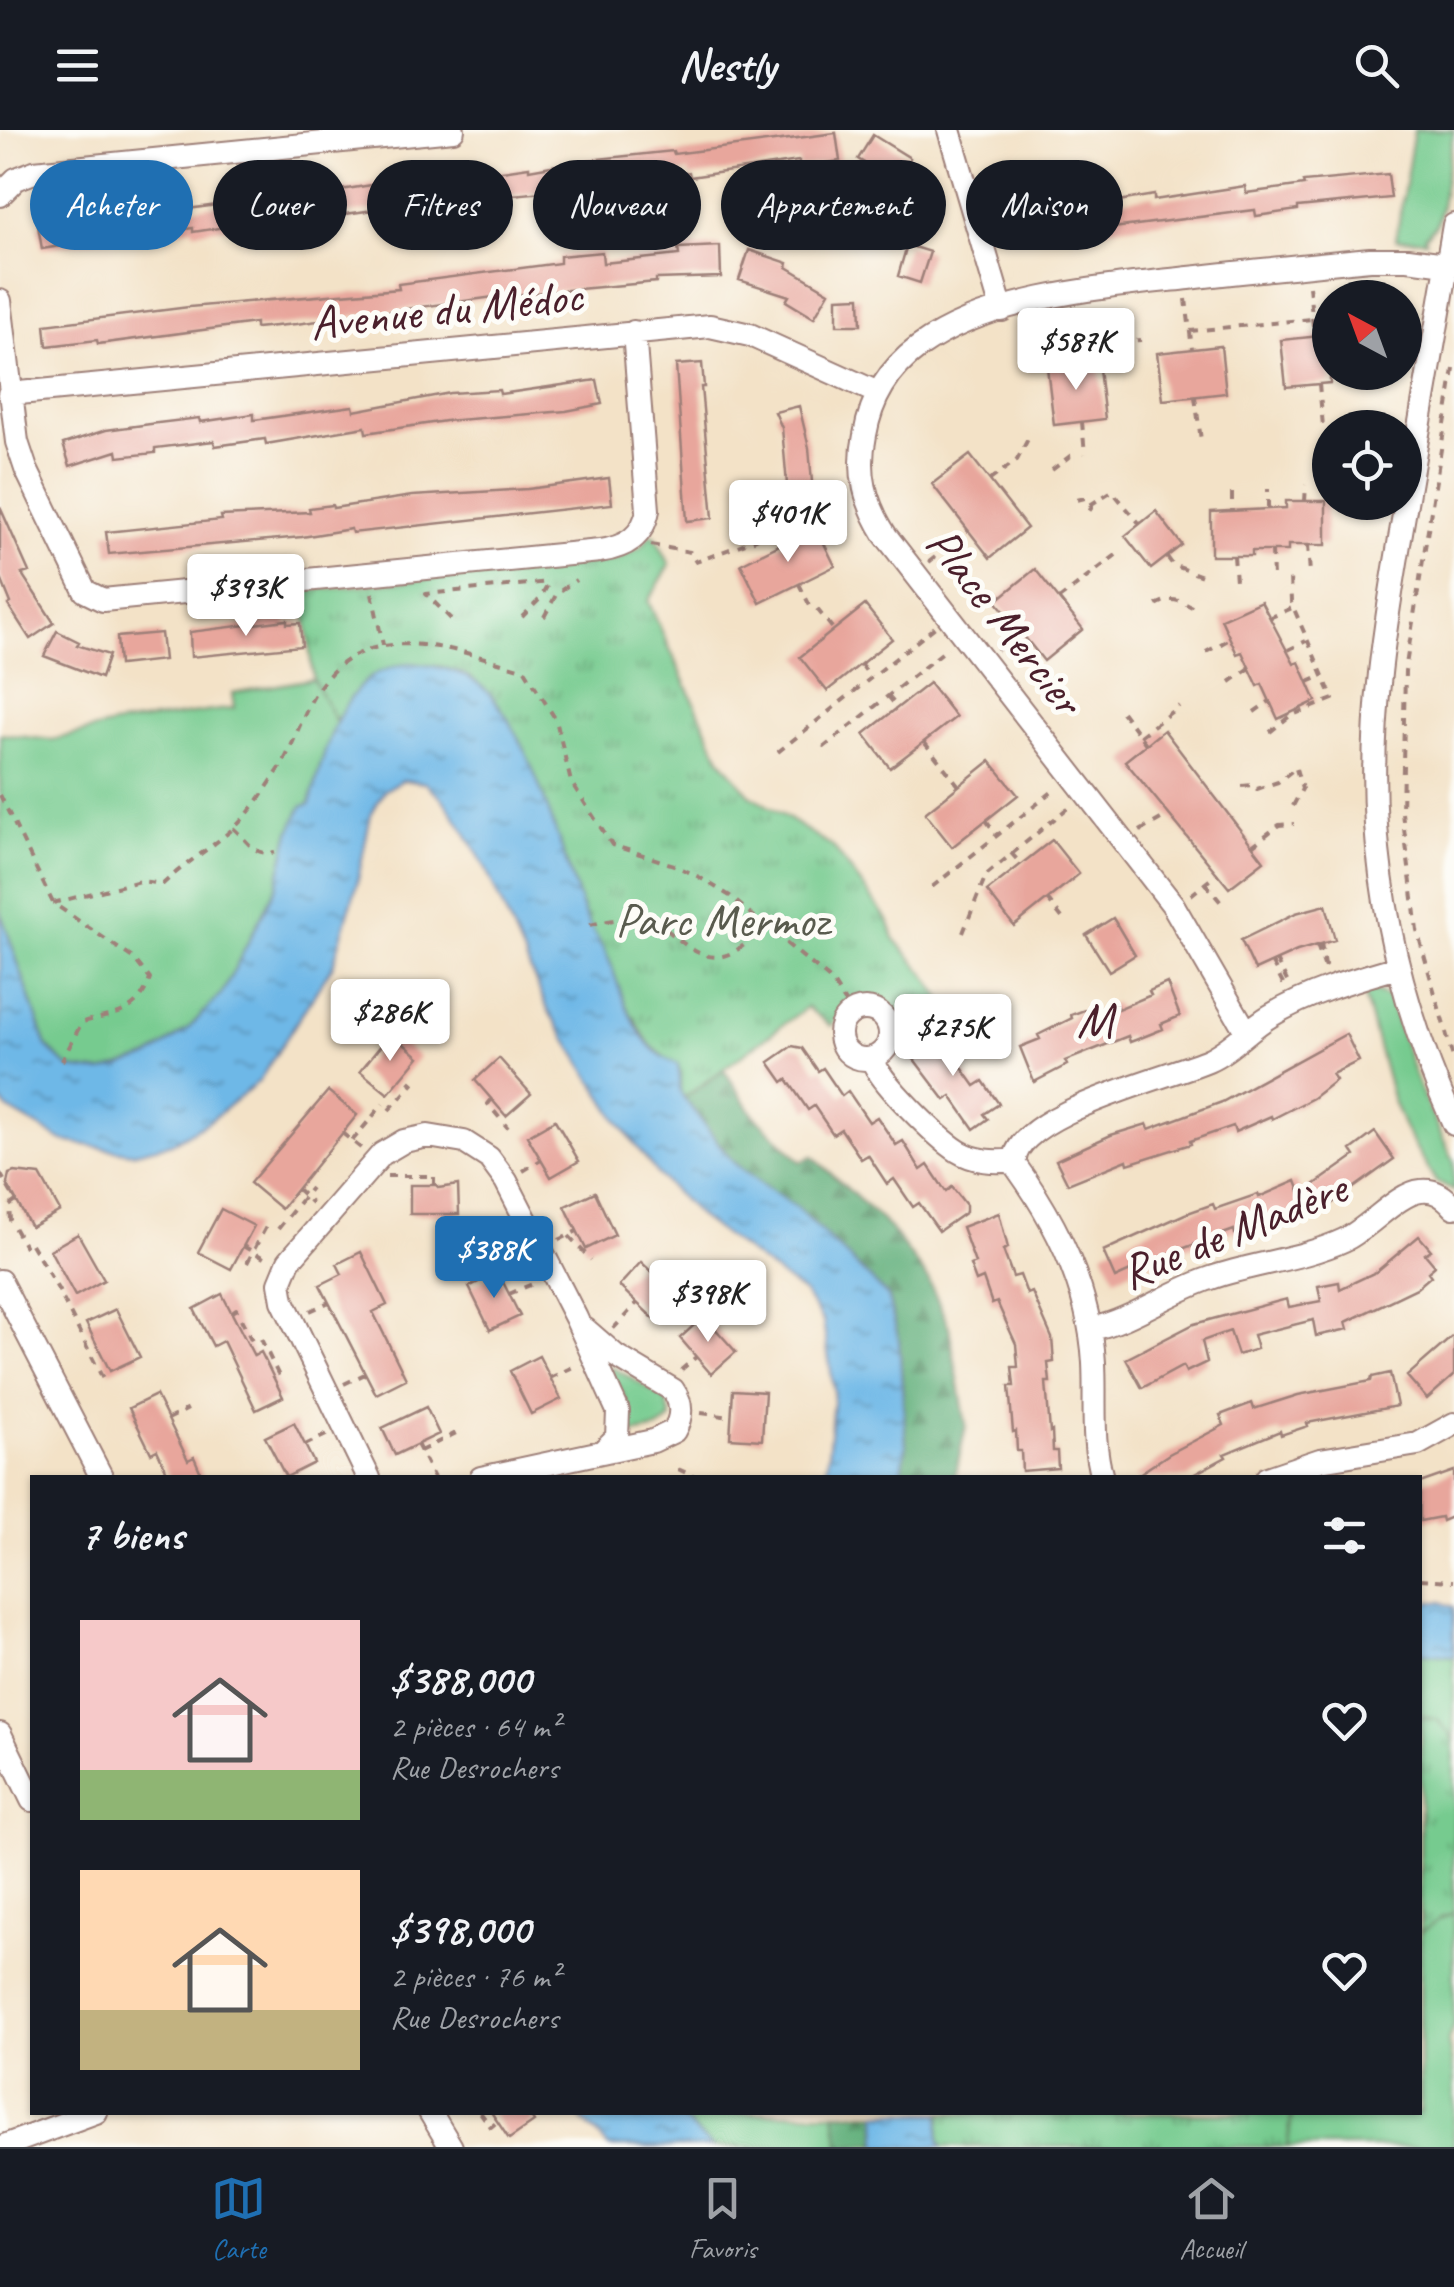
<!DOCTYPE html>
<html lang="fr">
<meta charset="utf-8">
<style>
body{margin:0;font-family:Caveat,sans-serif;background:#20242c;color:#f1f3f6;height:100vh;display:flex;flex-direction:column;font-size:38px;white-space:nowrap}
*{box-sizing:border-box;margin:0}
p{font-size:32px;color:#9ea1a6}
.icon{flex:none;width:55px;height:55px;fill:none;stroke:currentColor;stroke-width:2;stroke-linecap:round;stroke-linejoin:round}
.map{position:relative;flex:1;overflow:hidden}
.sheet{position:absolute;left:30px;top:1345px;width:1392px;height:640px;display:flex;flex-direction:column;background:#171b24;border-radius:0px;box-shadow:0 2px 8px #0004}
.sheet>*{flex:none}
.guide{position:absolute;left:30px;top:30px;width:1395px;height:90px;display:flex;gap:20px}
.needle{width:65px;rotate:319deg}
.fabs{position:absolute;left:1312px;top:150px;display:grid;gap:20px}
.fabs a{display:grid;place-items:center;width:110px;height:110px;border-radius:50%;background:#171b24;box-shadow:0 2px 8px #0004;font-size:50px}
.price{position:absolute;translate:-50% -85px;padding:0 22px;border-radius:10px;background:#fff;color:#222;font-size:32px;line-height:65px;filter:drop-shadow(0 2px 5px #0008)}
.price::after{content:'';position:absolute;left:50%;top:60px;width:30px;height:22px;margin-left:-15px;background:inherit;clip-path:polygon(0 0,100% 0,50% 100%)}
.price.active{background:#1f6fb2;color:#fff}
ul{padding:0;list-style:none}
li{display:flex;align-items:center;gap:30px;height:250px;padding:0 50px}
li span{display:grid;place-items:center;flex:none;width:280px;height:200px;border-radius:0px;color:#555}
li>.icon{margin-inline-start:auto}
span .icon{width:120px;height:120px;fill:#fffc;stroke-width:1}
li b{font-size:42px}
h2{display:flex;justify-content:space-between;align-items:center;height:120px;padding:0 50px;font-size:42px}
.tag{padding:0 35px;border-radius:45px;background:#171b24;box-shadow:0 2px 8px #0004;font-size:35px;line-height:90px}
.tag.active{background:#1f6fb2;color:#fff}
header{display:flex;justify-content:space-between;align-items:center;height:130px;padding:0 50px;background:#171b24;font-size:45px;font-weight:600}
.dock{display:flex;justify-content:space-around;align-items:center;height:140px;border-top:2px solid #363941;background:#171b24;font-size:28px;color:#9ea1a6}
.dock a{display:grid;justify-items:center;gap:5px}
.dock .active{color:#1f6fb2}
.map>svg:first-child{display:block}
.grass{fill:#76cb8f;stroke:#60755d;stroke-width:2.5}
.forest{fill:url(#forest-firs);stroke:#556752;stroke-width:2.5}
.park{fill:url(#park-tufts);stroke:#60755d;stroke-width:2.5}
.water{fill:url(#water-ripples);stroke:#5c6c89;stroke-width:2.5}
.building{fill:#e8a69c}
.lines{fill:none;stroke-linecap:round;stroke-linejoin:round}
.minor-casing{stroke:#9e8079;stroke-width:26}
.path{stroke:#9e8079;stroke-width:4;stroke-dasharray:8 8;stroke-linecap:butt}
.minor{stroke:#fff;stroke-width:22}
.labels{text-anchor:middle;stroke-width:10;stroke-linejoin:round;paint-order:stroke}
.street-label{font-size:48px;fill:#4a1f2b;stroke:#fdfcf7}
.park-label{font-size:48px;fill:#595b4e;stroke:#fdfcf7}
.neighbourhood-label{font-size:50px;letter-spacing:2.5px;fill:#4a1f2b;stroke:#fdfcf7}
</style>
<header><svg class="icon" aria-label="menu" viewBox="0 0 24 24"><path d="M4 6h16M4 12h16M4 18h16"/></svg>Nestly<svg class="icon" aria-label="search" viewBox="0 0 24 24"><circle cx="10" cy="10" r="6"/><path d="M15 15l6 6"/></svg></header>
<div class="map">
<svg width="1454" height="2017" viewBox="0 0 1454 2017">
<defs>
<pattern id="forest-firs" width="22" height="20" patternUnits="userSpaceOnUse" patternTransform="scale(2.5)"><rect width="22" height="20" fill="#60af7a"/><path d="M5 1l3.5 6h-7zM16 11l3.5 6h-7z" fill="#518e64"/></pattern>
<pattern id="park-tufts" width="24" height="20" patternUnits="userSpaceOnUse" patternTransform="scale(2.5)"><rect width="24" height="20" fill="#76cb8f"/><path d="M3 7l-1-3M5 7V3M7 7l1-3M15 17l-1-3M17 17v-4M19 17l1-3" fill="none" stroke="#63a475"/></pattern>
<pattern id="water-ripples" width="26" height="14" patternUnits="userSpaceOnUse" patternTransform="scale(2.5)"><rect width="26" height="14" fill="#6eb8e7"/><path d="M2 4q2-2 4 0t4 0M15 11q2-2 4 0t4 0" fill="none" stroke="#5c95bb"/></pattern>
</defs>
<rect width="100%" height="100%" fill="#fdfcf7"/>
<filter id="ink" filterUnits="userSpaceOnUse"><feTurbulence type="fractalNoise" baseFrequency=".01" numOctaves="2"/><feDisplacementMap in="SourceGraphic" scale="20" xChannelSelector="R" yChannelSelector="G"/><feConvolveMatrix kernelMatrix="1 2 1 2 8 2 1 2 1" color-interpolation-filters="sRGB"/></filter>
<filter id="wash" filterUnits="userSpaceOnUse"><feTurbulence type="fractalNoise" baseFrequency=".0048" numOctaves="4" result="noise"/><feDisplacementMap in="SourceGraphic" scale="40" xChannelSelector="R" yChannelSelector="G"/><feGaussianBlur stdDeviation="2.25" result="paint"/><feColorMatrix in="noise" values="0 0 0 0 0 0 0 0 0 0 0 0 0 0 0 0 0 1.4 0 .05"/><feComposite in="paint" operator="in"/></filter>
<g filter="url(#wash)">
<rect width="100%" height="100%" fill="#f3e2c7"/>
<!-- grass -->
<path class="grass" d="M1414,0H1454L1439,87L1436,95L1425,106L1426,110L1396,109Z
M313,549L337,593L322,630L310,674L290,702L277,755L223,862L188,899L149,927L102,942L69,938L47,917L0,781V604L52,610L113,595L234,578L232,563Z
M1370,859L1388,867L1419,957L1454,1032V1061L1436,1052L1405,1000L1393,971L1363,861Z
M612,1237L666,1269L671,1289L658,1299L633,1304L624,1266L611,1243Z
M1420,1523L1454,1526V1608L1437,1590L1420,1586Z
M1454,1783V1893L1448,1911L1454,1946V2017H1287L1292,1983L1420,1982V1803L1441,1788Z
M677,1983H835L840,2017H712Z"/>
<!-- forest -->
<path class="forest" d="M724,940L753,984L801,1032L812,1026L890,1098L928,1149L949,1197L966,1295L955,1347H901L906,1316L899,1211L887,1165L733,1032L684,968Z
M835,1983H877V2014L840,2017Z"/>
<!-- park -->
<path class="park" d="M651,404L655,406L670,435L648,471L720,628L749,664L833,717L888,790L894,808L926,845L952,884L898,913C901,892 892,879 873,870L846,875L831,896L807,877L684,968L680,961V940L650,915L619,865L611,835L586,788L529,632L511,595L472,548L444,537L410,533L350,569L337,593L313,549L303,461L616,430L642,416Z
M1420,1586L1437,1590L1454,1608V1783L1441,1788L1420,1803Z
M940,1983H1292L1287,2017H942L939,2010Z"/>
<!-- water -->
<path class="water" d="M410,533C438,536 466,540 487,561C530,603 561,723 584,783C592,802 605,818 612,837C623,871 640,922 678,934L680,961L684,968L733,1032L762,1055L796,1077L887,1165L899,1210L906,1316L901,1347H826L834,1261L823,1191L804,1163L701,1088L658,1045L616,988L549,882L485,737L464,700L442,668L425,653L403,650L385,660L371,684L357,754L333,835L259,951L211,990L172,1013L132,1023L63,1011L9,980L0,970V781L47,917L69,938L102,942L149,927L188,899L223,862L277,755L290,702L302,676L310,674C322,630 334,574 372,546C382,539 398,536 410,533Z
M1420,1472H1441L1454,1477V1526L1420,1523Z
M576,1983H677L712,2017H609Z
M877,1983H940L939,2010L942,2017H878Z"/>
<g id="blocks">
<!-- building -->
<path class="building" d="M836,3L840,31L799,37V31L690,47L689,42L593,53L543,62L429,73L430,78L395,82L394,77L297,91L296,86L193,102V98L144,105V102L42,119L38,96L128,81V84L179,76L180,80L283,66L284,69L378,54V57L427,52L529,37V40L579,31L673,21L674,24Z
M873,5L910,28L895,52L858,29Z
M1388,44L1391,68L1298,77V80L1256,86L1255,80L1073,103V100L1019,107L1016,83L1054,78V82L1154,65V70L1245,56L1246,63L1304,55L1303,52Z
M915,56L930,91L906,101L891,67Z
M907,115L930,122L920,153L898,146Z
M720,116L721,147L656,149V152L501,166L296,194L255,198V193L98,214L97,210L47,216L45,195L189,177L399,159L398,154L560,133V126L602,122L603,133L679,125L678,118Z
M749,120L788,133L787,137L829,162L814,188L786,171L789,166L739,150Z
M860,167L861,195H837V168Z
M1330,205V253L1286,257L1281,210Z
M1221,216L1226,263L1163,270L1157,223Z
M1098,231L1105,289L1054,295L1047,237Z
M702,233L704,257H701L713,388L687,391L676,235Z
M597,250L602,274L566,281L445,291L366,303L365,297L266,314L265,309L215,316L214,311L155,318V323L118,327L117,321L70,336L63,314L106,300L158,293L199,288L200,292L254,284V290L353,276L354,281L450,263L499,260L500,264Z
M799,276L809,318L813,364L788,366L782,298L775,282Z
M970,325L1027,398L990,428L932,354Z
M609,348L612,374L352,403L351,399L302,407L109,424L106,402L222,390L221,386L310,382L309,378L332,375L333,378L412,366L528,359Z
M1286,371H1326V415H1288V421H1252V426H1211V382L1286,378Z
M0,377L29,442L22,444L54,493L30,509L8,475L11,473L0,446Z
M1156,381L1182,415L1151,439L1125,406Z
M816,397L835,436L760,473L741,434Z
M1035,439L1083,499L1044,531L996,471Z
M1261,471L1294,534L1299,532L1316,571L1278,589L1262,554L1258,556L1242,522L1237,524L1221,489Z
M865,475L892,509L827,561L800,527Z
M287,490V494L300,493L302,516L191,527L190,502Z
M57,501L79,512L77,515L109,525L101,548L44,526Z
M161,503L164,530L119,535L117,507Z
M929,553L956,587L890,638L864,604Z
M1164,600L1264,731L1229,758L1125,631Z
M990,631L1018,665L952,717L925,683Z
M1052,710L1079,744L1014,796L987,761Z
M1326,775L1335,810L1297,821L1255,840L1241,810L1296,783Z
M1113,788L1135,825L1109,841L1086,805Z
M1167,853L1180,886L1161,894L1163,899L1138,909L1130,912L1128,906L1065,931L1067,935L1034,952L1020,917L1040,909L1038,905L1072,888L1071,885L1087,879L1089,884L1115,873L1118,879L1151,865L1149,861Z
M935,900L975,956L983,951L999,974L984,984L988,989L974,999L951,966L945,970L907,920Z
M391,903L419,927L388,964L360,941Z
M1346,904L1359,931L1332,944L1336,950L1313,968L1272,989L1271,986L1235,1002L1233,996L1190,1011L1191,1014L1128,1034L1127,1030L1068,1054L1056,1030L1111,1005L1147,994L1149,999L1222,972Z
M792,916L802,918L818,941L823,938L842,966L848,961L869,992L877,987L896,1015L903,1011L921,1040L928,1035L946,1062L952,1057L966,1075V1082L939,1101L919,1073L913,1077L894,1049L887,1054L868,1025L861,1029L841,999L833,1004L814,976L808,980L787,949L783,952L769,932Z
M499,928L531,964L506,986L475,950Z
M328,961L357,985L281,1079L250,1053Z
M555,990L579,1031L551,1047L527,1006Z
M1375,1002L1394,1029L1327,1077L1323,1072L1279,1091L1278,1088L1235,1104L1234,1100L1168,1124L1115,1148L1103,1121L1185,1084L1213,1074L1215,1079L1258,1064L1259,1067L1296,1051L1301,1064L1355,1026L1351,1020Z
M14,1042L40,1045L60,1081L31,1097L7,1054L9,1044Z
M410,1055H436L439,1058L458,1055L459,1084H410Z
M595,1062L615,1105L586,1119L565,1076Z
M221,1079L254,1096L231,1139L198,1122Z
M999,1083L1008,1118L1003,1120L1013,1147L1020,1145L1027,1164L1032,1162L1052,1208L1054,1232L1048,1233L1050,1252H1046L1050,1302L1052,1301L1053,1321H1057L1058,1338L1022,1341L1021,1321H1017L1016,1301L1013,1302L1009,1256H1014L1012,1237H1018L1016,1214L997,1172L992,1174L983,1148L976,1151L970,1135L975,1133L962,1097Z
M78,1104L104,1150L75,1166L50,1120Z
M1419,1106L1431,1120L1425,1124L1435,1136L1428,1142L1431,1146L1417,1158L1346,1192L1348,1199L1316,1206L1313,1190L1253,1205L1257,1219L1238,1225L1230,1201L1202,1211L1207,1232L1186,1242L1183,1236L1142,1258L1126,1229L1194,1194L1287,1169L1289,1177L1321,1171L1318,1156L1339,1152L1340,1159L1376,1142Z
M361,1122L387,1175L373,1182L406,1249L376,1264L320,1155L342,1144L337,1134Z
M641,1132L676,1165L654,1189L619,1156Z
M498,1142L520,1186L490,1200L469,1157Z
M222,1164L254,1226L261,1222L283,1267L256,1280L223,1211L213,1216L194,1179Z
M116,1179L140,1227L110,1241L86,1193Z
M704,1186L736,1222L711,1244L680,1208Z
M1454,1205V1245L1427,1269L1407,1246Z
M539,1226L561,1269L531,1284L510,1241Z
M1390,1243L1397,1276L1307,1293L1308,1296L1281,1305L1280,1301L1224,1324L1226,1327L1187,1348H1133L1169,1324L1224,1295L1220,1285L1252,1273L1254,1279L1298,1265L1371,1251L1372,1247Z
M733,1260L765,1262L762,1310L730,1308Z
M156,1265L188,1330L194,1327L203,1348H170L157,1320L151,1323L129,1278Z
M426,1277L439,1304L395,1325L382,1298Z
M294,1293L314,1333L286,1347L265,1307Z
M1454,1341V1386L1442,1391L1441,1387L1420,1391V1353Z
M491,1982H528L534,1992L509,2009Z"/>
</g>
</g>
<g filter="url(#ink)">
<use href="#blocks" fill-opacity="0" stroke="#9e8079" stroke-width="2.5"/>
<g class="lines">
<!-- minor casing -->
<g class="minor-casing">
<path id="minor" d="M949,0L1002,180
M0,65L16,49L34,42L453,0
M1454,95C1438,189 1422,284 1405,379C1387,483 1368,589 1376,695C1383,799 1411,899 1454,994
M0,171L17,312L26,339L85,461L103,470L600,421C626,417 643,407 648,380L634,202
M9,264L710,196L750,205L878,263
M840 904a25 25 0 1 1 50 0a25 25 0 1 1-50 0Z
M1247,903L1173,775L886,406C865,373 857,343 865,305C871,269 889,239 919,217C990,166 1104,157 1189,148C1249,141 1309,135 1370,129H1408L1454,135
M872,928C877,950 938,1008 958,1021C974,1031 996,1033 1013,1030
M0,1151L102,1348
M1091,1199C1131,1191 1171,1161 1211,1148C1254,1133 1303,1129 1344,1110C1368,1099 1398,1063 1421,1061C1435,1059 1445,1067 1454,1077
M369,1348L283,1171L280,1153L289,1131L382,1024L404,1011L428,1006L464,1012L489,1028L506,1051L576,1188L612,1268L618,1281L617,1307L602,1322
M481,1348L653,1311L674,1301C682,1287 683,1274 673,1260L616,1226L585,1199
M1102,1348C1091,1311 1096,1271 1094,1233C1090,1161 1057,1093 1015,1035C1007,986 1172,946 1208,930C1231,920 1248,899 1270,886C1310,862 1353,850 1398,837
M1267,1348L1320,1330L1418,1314L1454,1294
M0,1604L32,1670
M430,1982L451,2017
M1,2017L96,1982"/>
</g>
<!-- path -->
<path class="path" d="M1309,156L1314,206
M1186,169L1192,219
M1068,184L1075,234
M1190,201L1312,189
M1073,216L1141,210
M1454,239L1405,541L1402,683L1417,800L1454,931
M1319,254L1323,296
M1195,267L1201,310
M1082,292L1085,324
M1349,294L1350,298
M1052,340L1070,326L1077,325
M990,350L1017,330L1028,309
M1232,363V382
M1077,370L1085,368L1092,377L1085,387
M1305,371L1306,355
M1090,375L1112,361L1140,394
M1268,378V359
M770,398L780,415
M651,415L690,422L696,432L756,409L784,383L850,376
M1308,415L1310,444
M1272,421L1273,448
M1234,426L1236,451
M1167,427L1173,435L1202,446
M929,432L968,400
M799,454L813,482
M372,463L383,515
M1059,469L1116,425
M1156,475C1170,467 1177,469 1192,477
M817,479L834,500
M522,487L540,469L550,451
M544,487L557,463L576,450
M1269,488L1292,478
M451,489L426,464L549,452
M997,520L1020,501
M1288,520L1306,511
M1206,522L1230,509
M861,534L870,547
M1230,552L1250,538
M1308,552L1322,546
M888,566L898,578
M1122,582L1146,614
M1254,582L1270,571
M1270,602L1290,586L1333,569L1291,472L1290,446
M1140,606L1179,576
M924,612L959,656
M823,618L948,518
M778,622L935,497
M1242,656L1253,655L1257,659L1278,652L1294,639
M0,665L53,773L134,829L150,849C137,885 115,884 82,892L62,931
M1293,676L1302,659L1294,632
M986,690L997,705
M233,698C248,711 254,727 275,722
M1140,701L1168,685
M1252,716L1279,695L1294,694
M1011,723L1021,734
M1205,753L1223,775
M932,757L1057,658
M1191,765L1218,743
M1047,769L1067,794
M53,773L140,751L163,754C186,732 213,717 236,696C251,682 266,659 278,641C292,619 299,594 311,571C358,483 451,518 525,540L556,590L571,652L612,715L674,735L699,747L730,766L765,796
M590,795C611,790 632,785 653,791C662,794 670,803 678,809C716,841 734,826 765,796L831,850L852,883
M963,803L986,745L1069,677
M1317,815L1326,841L1321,813
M1276,830L1288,853
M1272,833L1285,858
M492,969L488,974L508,998
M389,980L413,954L404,946
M342,1003L362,1019
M352,1011L383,974
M523,1041L541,1030
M0,1043L16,1071L9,1076L10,1090L25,1117
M387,1046H434V1055
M297,1059L312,1073
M278,1099L311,1058
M569,1106L591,1130
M559,1110L577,1101
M31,1114L58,1159L104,1251
M243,1116L269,1131
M247,1133L269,1091
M509,1164L537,1152
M310,1181L329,1172
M232,1182L236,1179L253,1213
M613,1199L637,1173
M261,1209L278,1244L273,1246
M681,1240L696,1227
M550,1248L577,1235
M344,1254L367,1243
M701,1283L731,1287
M168,1289L188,1279
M417,1314L434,1348
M305,1315L328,1304
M420,1321L456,1303
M678,1339L697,1348
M1420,1449L1454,1451
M480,1982L491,1997L497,1992"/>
<!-- minor -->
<use href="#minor" class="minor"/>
</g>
</g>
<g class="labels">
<!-- street labels -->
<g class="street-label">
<text transform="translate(446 178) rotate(-6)" y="17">Avenue du Médoc</text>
<text transform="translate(1006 490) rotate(52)" y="17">Place Mercier</text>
<text transform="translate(1233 1099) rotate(-22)" y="17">Rue de Madère</text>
</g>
<!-- park labels -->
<g class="park-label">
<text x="722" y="806">Parc Mermoz</text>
</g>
<!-- neighbourhood labels -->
<g class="neighbourhood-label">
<text x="1096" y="906">M</text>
</g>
</g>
</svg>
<div class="fabs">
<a><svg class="needle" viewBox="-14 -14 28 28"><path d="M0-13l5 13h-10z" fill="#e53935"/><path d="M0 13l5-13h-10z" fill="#9ea1a6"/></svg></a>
<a><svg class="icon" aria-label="locate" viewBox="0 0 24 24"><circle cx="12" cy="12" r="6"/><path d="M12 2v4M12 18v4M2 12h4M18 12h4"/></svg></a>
</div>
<b class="price" style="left:1076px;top:263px">$587K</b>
<b class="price" style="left:788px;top:435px">$401K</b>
<b class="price" style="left:246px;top:509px">$393K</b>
<b class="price" style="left:390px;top:934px">$286K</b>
<b class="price" style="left:953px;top:949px">$275K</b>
<b class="price active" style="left:494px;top:1171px">$388K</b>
<b class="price" style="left:708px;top:1215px">$398K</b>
<div class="guide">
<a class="tag active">Acheter</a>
<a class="tag">Louer</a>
<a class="tag">Filtres</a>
<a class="tag">Nouveau</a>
<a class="tag">Appartement</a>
<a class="tag">Maison</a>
</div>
<section class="sheet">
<h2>7 biens<svg class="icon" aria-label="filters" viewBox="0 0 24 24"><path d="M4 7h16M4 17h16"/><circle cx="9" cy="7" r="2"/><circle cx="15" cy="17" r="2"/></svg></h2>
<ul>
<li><span style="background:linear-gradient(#f6c9c9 75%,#8fb573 0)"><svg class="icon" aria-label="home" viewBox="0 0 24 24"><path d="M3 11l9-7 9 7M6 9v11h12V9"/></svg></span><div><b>$388,000</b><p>2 pièces · 64 m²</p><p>Rue Desrochers</p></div><svg class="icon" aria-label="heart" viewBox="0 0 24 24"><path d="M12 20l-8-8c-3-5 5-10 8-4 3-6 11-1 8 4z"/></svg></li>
<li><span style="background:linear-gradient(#ffd9b3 70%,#c2b280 0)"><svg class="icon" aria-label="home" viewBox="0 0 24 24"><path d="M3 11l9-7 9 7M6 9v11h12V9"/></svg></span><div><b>$398,000</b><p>2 pièces · 76 m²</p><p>Rue Desrochers</p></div><svg class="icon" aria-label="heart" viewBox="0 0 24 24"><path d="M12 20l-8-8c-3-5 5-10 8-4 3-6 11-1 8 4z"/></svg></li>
</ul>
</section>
</div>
<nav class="dock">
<a class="active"><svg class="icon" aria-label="map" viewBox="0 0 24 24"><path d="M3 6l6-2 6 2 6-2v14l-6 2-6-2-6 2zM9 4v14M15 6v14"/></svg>Carte</a>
<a><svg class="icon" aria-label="saved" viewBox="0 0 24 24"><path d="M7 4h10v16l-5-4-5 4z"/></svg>Favoris</a>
<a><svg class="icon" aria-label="home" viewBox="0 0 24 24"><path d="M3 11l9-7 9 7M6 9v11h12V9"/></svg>Accueil</a>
</nav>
